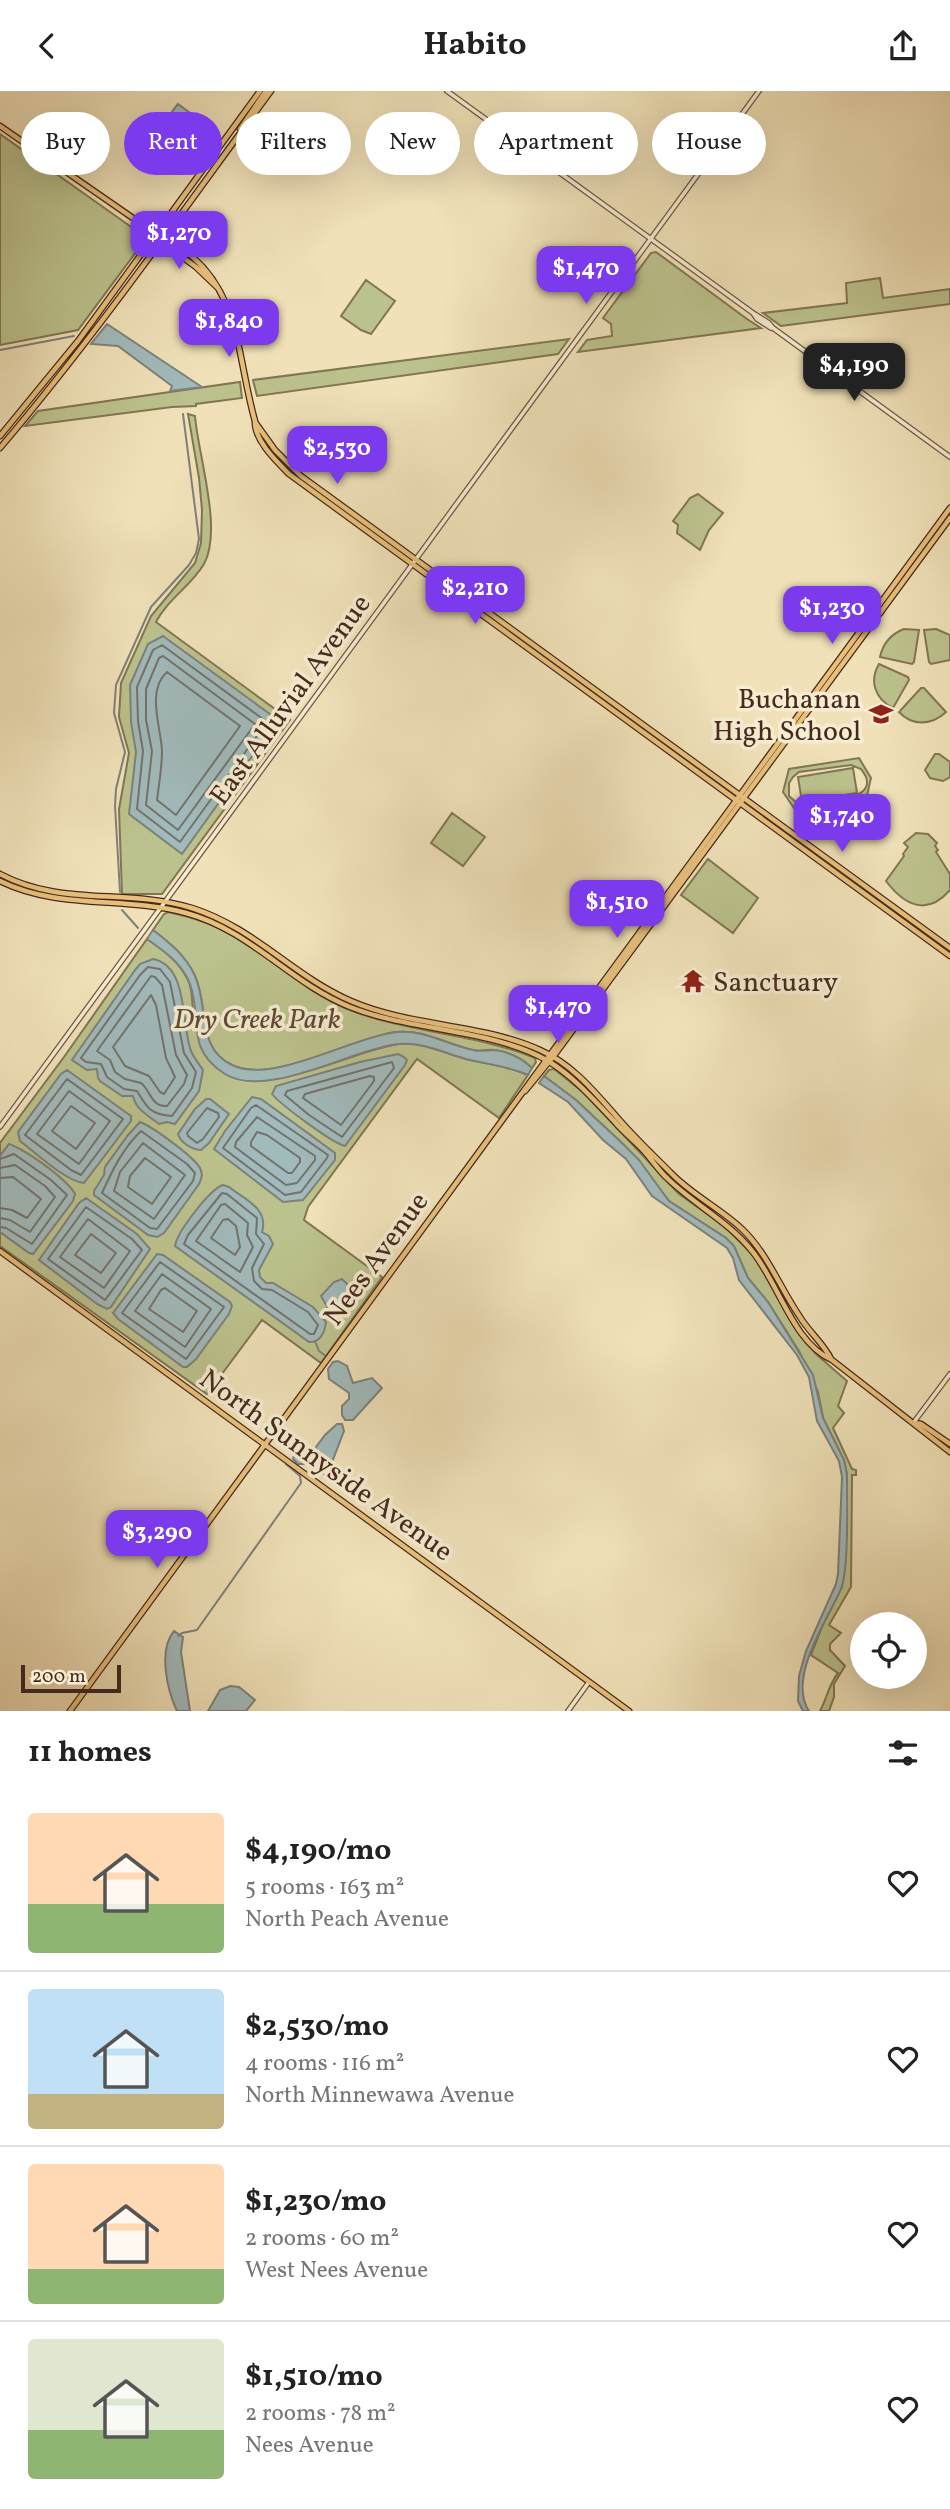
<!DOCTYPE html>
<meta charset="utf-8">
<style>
body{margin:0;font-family:Vollkorn,serif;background:#f2f2f2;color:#222;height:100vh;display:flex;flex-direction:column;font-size:26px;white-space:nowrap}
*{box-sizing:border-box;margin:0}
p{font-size:23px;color:#767676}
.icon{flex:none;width:38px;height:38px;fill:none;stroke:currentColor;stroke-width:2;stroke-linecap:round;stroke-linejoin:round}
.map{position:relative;height:1620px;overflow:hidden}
.details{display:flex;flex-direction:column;background:#fff;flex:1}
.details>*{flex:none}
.hud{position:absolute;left:21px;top:21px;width:908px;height:63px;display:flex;gap:14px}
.fabs{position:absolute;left:850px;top:1521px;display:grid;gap:14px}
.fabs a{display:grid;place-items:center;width:77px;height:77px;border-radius:50%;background:#fff;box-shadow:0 7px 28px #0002;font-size:35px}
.scale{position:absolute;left:21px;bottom:18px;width:100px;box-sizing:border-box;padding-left:7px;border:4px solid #462b1c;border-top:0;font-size:19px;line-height:24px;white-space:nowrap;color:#462b1c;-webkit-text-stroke:5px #f5ecd1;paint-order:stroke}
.price{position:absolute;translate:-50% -60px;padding:0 16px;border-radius:14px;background:#7c3aed;color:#fff;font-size:23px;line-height:46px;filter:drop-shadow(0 2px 4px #0008)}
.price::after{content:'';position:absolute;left:50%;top:42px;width:21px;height:16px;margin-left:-10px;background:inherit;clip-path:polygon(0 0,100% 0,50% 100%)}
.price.on{background:#222;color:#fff}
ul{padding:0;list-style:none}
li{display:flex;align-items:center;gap:21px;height:175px;padding:0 28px}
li+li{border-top:2px solid #e0e0e0}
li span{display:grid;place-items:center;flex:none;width:196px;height:140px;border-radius:7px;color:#555}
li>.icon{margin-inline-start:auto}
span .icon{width:84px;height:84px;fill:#fffc;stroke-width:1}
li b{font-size:30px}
h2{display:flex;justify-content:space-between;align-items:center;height:84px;padding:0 28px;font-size:30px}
.chip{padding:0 24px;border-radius:32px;background:#fff;box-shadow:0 7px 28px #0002;font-size:24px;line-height:63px}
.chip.on{background:#7c3aed;color:#fff}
header{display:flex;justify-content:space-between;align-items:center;height:91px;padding:0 28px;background:#fff;font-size:32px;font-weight:700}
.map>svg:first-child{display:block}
.green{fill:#bcc28d;stroke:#817654;stroke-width:2;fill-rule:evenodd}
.water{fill:#a1babb;stroke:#7d817b;stroke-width:2}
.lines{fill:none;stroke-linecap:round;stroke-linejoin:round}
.shore{stroke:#74726c;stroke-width:2}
.stream{stroke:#7d817b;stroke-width:2}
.minor-casing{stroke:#705843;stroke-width:6}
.major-casing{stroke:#462b1c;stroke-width:7}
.minor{stroke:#f5ecd1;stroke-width:3.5}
.major{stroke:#e8c07c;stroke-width:4.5}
.labels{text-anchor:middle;stroke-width:7;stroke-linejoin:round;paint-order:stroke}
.poi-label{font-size:28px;fill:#462b1c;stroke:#f5ecd1;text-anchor:end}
.street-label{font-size:28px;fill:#462b1c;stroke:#f5ecd1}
.park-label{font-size:28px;font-style:italic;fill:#5e4933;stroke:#f5ecd1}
</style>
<header><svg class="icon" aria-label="back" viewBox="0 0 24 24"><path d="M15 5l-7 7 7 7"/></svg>Habito<svg class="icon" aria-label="share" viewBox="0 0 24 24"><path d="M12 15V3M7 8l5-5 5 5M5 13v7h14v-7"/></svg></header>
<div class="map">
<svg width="950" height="1620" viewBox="0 0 950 1620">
<rect width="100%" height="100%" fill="#f0e1b8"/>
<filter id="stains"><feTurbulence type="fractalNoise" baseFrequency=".00286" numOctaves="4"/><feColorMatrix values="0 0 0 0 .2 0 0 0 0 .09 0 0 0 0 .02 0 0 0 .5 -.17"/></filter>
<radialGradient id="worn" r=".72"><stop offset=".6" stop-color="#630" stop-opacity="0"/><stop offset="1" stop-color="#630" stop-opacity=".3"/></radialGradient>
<!-- green -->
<path class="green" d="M0,43L144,145L145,149L78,239L0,254Z
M656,161L747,228L761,237L578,261L587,249L612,245L611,233L603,227L651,162Z
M880,187L883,207L950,198V213L781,235L763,222L847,212L846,192Z
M366,189L395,210L371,243L361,239L341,225Z
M569,248L558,263L257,305L253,289Z
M240,291L242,307L196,313V315L172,316L25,335L38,320Z
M188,323L195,325C198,364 223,439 204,473C191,495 167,509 156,531L290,629L162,803H122L119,718L129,662L119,626L121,592L151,525L195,472L201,452L202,419L199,387Z
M698,403L723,422L709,439L700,459L677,442L678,434L673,430L690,407Z
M904,538L919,539L914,571L912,573L880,566C883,552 891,543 904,538Z
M936,538L950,544V569L931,573L929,571L924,539Z
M879,573L908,586L909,589L893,617C875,608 869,590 879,573Z
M921,597H924L946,621C931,635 912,635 899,621Z
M935,663H939L950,671V686L943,690L930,687L925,679Z
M859,667L871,687L866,709L796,720L783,701L789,678ZM851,674L861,678C887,710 822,712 804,714L797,712L789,705V692L793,686L799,681Z
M853,677L857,702L802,711L798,686Z
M452,722L485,746L463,775L431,752Z
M916,742L928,743L937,752L935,755L938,759L936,761L950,783V799C927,826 904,814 886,790L904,765L903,763L908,756L904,752Z
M708,768L758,807L733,842L681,804Z
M168,821C193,826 216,834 238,847C275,869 305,900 345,917C405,942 474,942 535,967L536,971L532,977C522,968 508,961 494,959C487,958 480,961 473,959C447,954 425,938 396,941C352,947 272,994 232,974C196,957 209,916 195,885C186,865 170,852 153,839L164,823Z
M147,848C163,859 179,870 188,889C194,901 191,913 194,925C198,941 209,973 223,981C264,1009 351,960 398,953C422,950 443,962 466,968C487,973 507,975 528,984L499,1027L417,968L308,1116L304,1129L382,1186L321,1272L262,1229L207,1303L0,1155V1052L64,966Z
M554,978L584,1002L679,1103L723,1134L754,1165L795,1237L816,1263L847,1290L838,1315L844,1322L833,1337L852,1378L856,1379V1384H852L851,1496L829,1534L841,1542L830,1553V1559L845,1575L834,1593V1606L829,1620H820C827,1607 829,1593 838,1582L811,1564L824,1531L842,1496L847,1384L844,1369L823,1327L818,1301L799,1260L768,1211L748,1187L734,1155L726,1147L669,1110L624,1054L576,1009L544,985L549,979Z"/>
<!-- water -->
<path class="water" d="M178,13L208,35L195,53L164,31Z
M107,233L202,296L170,300L172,295L118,255L91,253Z
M163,545L274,626L276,632L182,763L129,723L136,661L131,631L130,594L148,553Z
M153,839C170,852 186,865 195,885C209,916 196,957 232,974C272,994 352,946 396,941C425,938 447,954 473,959C480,961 487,959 494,959C508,960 523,968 532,977L528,984C507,975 487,973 466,968C444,962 423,951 399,953C352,958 267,1009 225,983C184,957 203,928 190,893C182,872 164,860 147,848Z
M153,868C189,875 181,934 191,960C194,967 199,973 203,979L199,1000L175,1033L167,1031L159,1033C149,1025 136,1019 133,1005H122L100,990L98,987L97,978L87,979L72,969L135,879L140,873Z
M398,963L404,966L407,969L405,974L345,1055C332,1052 280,1013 272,1003L276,995L360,971Z
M67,979L131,1025V1030L84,1092C65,1090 36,1062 20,1050L18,1041L61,983Z
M544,985L576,1009L624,1054L639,1069L669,1110L726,1147L734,1155L748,1187L768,1211L813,1284L823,1327L844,1369L847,1384C847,1410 849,1478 841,1498C827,1530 787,1587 809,1620H803L798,1610L799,1585L806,1560L836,1493L838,1483L842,1386L839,1370L817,1330L809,1286L797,1264L739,1189L733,1167L727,1157L652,1105L626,1068L603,1049L568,1011L539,992Z
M252,1006L261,1008L335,1062V1069L303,1109L283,1111L214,1058L225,1040Z
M206,1008H210L229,1023L209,1052L201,1059C192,1059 180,1051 178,1043L195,1018Z
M140,1031C153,1036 193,1065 200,1077C203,1083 202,1087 199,1093L164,1142L157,1146L148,1144L94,1104V1100L104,1084L105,1076L128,1044Z
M9,1053C26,1059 67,1088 75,1103L73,1110L33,1163L29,1162L0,1141V1065Z
M223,1094L229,1096C246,1109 269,1118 262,1141L269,1145L273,1153L259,1179L260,1186L266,1192H273L313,1216L326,1231C325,1241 320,1252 309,1251L175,1155C177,1141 210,1098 223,1094Z
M86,1107L137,1143L150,1158L111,1216L107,1218L97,1213L39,1169L79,1112Z
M157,1163L163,1164L230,1211L232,1215L229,1223L196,1268L187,1276H183L118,1228L113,1222Z
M342,1188L348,1194V1200L336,1221L329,1219L321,1205L334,1191Z
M338,1270L347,1275L353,1292L372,1287L382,1297L353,1329H345L342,1324V1315L349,1308V1302L329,1288L328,1278L333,1271Z
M337,1333H342L344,1340L329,1379L325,1384L306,1373H298L293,1368L294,1364L313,1360L325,1344Z
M174,1540L183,1546L181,1561L190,1620H177C167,1599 158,1559 174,1540Z
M230,1595L239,1596L255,1609L246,1620H208L220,1599Z"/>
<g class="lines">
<!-- shore -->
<path class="shore" d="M162,554L267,631L180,751L137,718L143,660L138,630L137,596L153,559Z
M163,565L255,633L178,739L146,714L152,660L146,629V598L159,567Z
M167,581L240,635L176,724L157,709C159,693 162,676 162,660C161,636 146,600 167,581Z
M148,876L160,878L170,891L184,962L196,981L192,997L172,1025C151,1024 147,1017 137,1000L124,998L107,986L101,973L86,971L81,967L140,884Z
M151,885L155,886L162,894L176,964L187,984L184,993L167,1015C151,1016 151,1000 141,992L125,988L115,981L110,969L97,960Z
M151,904L156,914L166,967L175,986L164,1003L160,1001L149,985L125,975L113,956Z
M392,971L394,977L342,1046L309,1024L285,1004L287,1000Z
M370,985L374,986V990L341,1034L303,1007L305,1003Z
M67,988L123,1028L81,1084L71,1079L25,1044Z
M69,1000L110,1030L79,1073L37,1043Z
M256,1014L328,1064L327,1067L301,1101L285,1104L223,1057L251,1017Z
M71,1015L95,1032L76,1058L52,1040Z
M207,1017L218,1022L219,1026L203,1048L197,1052L188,1045L187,1042Z
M257,1026L315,1065V1069L297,1092L286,1094L235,1056L236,1051Z
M141,1040L187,1073L195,1082L193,1090L157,1138L150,1137L102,1102C112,1080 123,1057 141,1040Z
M257,1041L267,1044L300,1067V1071L292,1082H288L251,1055V1051Z
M143,1052L185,1084L154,1128L114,1100L120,1081Z
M145,1067L171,1086L152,1113L128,1096L130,1085Z
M0,1068L14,1063L51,1089L67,1104L32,1153L6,1137L0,1136
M0,1077L15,1074L45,1095L55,1106L30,1141L10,1129L0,1127
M0,1087L13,1086L41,1108L27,1127L12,1119L0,1117
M222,1102L227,1103L257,1127L256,1143L264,1153L252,1177L254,1190L262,1198L272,1199L308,1221L318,1234L314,1243H310L184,1153L188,1144Z
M225,1113L248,1132L247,1144L253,1156L240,1181L196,1150L221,1114Z
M86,1116L132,1148L142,1159L105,1209L48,1168Z
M88,1128L130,1160L104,1197L60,1166Z
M228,1128L236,1135L240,1156L235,1164L211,1147L223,1129Z
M91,1143L116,1162L101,1182L75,1164Z
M160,1171L224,1216L186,1268L122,1222Z
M162,1183L211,1218L185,1256L135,1220Z
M165,1197L197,1220L183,1241L149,1218L161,1199Z"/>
<!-- stream -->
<path class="stream" d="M0,259L74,245
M120,801L115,715L116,698L125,661L114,622L116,594L151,516L189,474L196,462L199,448L183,323
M122,819L138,837
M315,1250L319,1260L326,1265
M178,1545L182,1542L197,1539L301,1392L300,1385L286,1373"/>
<!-- minor casing -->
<g class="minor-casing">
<path id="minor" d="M447,0L753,222L769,232L773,237L950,366
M753,222L757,228L771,237
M0,1036L759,0
M914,1331L950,1283
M568,1620L589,1591"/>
</g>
<!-- major casing -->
<g class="major-casing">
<path id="major" d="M0,35L156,143C167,146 174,152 184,159C241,201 237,267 255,330C254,349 276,370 289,383L950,865
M240,38L266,0
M160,150L196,176L218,197
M255,331L275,359L301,385L950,857
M0,345L78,250L260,0
M0,357C97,243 182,121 271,0
M0,783C62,816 127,797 192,817C255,837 293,885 351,910C411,936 480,932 540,959C572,973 594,1000 616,1025C633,1045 653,1064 671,1082C692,1104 720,1117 742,1138C768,1163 780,1197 800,1226C809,1241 824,1253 831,1268
M0,790C59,819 124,805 186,822C250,839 290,892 350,916C410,940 493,938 548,970C574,986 593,1008 614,1030C623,1041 635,1050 644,1060C652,1069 659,1080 668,1088C695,1114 729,1131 752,1160C778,1191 793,1252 832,1269L950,1361
M525,1000L556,962L950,427
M0,1160L629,1620
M915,1332L921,1333L950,1353
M70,1620L950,417"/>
</g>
<!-- minor -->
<use href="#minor" class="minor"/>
<!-- major -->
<use href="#major" class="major"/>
</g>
<!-- icons -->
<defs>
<g id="school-bare" transform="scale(1.89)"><path d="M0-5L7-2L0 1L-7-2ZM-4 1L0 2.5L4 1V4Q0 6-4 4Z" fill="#8f2418" stroke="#f5ecd1" stroke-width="2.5" paint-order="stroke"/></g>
<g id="temple-bare" transform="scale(1.89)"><path d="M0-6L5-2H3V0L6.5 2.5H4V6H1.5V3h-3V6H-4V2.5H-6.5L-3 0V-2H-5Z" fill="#8f2418" stroke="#f5ecd1" stroke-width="2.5" paint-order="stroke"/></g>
</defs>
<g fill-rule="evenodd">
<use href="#school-bare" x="881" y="623"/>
<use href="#temple-bare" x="693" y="890"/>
</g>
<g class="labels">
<!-- poi labels -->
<g class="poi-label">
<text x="861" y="617">Buchanan<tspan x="861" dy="32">High School</tspan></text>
<text x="713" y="900" text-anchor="start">Sanctuary</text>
</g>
<!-- street labels -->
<g class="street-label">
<text transform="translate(289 608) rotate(-54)" y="10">East Alluvial Avenue</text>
<text transform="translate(375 1167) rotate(-54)" y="10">Nees Avenue</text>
<text transform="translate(327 1373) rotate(36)" y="10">North Sunnyside Avenue</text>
</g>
<!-- park labels -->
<g class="park-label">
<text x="257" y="937">Dry Creek Park</text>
</g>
</g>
<rect width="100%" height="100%" filter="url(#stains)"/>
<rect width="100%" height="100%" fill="url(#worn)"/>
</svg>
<div class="fabs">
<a><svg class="icon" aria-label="locate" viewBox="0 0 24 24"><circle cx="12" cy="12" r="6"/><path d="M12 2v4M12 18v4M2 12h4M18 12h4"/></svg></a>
</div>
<div class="scale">200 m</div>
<b class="price" style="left:179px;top:180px">$1,270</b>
<b class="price" style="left:586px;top:215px">$1,470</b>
<b class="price" style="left:229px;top:268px">$1,840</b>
<b class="price on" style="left:854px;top:312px">$4,190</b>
<b class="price" style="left:337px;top:395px">$2,530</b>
<b class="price" style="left:475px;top:535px">$2,210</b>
<b class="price" style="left:832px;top:555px">$1,230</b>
<b class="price" style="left:842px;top:763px">$1,740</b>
<b class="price" style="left:617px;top:849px">$1,510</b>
<b class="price" style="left:558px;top:954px">$1,470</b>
<b class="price" style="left:157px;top:1479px">$3,290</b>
<div class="hud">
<a class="chip">Buy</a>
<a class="chip on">Rent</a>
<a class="chip">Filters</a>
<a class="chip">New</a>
<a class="chip">Apartment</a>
<a class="chip">House</a>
</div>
</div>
<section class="details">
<h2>11 homes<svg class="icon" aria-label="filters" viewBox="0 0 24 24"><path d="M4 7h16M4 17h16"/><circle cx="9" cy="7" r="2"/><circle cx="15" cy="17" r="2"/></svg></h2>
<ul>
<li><span style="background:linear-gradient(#ffd9b3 65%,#8fb573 0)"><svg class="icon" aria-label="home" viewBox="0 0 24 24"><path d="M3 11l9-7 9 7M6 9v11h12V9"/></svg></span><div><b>$4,190/mo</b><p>5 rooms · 163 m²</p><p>North Peach Avenue</p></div><svg class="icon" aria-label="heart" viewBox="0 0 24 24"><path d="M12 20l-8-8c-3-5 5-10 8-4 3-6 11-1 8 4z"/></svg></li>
<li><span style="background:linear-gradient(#bfe0f5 75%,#c2b280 0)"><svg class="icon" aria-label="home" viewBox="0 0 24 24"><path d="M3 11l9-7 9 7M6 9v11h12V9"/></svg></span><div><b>$2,530/mo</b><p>4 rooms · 116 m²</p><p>North Minnewawa Avenue</p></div><svg class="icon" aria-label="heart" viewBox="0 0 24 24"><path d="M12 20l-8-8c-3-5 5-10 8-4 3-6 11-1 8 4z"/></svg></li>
<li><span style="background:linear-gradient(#ffd9b3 75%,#8fb573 0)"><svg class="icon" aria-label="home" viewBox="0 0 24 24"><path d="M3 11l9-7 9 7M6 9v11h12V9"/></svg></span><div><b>$1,230/mo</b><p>2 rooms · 60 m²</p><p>West Nees Avenue</p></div><svg class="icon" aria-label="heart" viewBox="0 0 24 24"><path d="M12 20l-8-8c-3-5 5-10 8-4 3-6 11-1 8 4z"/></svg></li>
<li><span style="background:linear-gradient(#dfe7d0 65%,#8fb573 0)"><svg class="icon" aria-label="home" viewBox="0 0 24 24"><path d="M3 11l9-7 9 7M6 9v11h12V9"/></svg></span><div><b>$1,510/mo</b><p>2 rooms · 78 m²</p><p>Nees Avenue</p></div><svg class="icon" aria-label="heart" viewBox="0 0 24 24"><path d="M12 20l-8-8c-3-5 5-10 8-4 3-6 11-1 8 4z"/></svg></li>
</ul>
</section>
